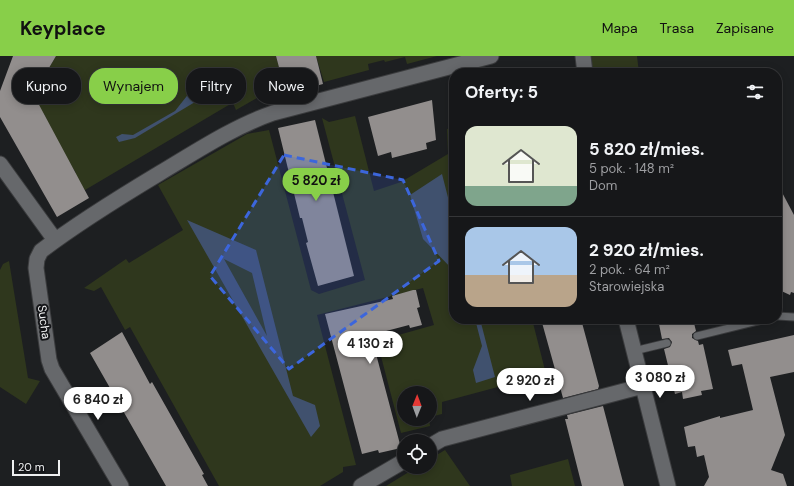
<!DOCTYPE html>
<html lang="pl">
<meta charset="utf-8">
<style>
body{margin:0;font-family:"DM Sans",sans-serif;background:#1f2022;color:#f1f3f6;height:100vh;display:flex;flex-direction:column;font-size:15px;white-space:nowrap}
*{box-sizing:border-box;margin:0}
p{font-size:13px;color:#9e9fa2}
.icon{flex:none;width:22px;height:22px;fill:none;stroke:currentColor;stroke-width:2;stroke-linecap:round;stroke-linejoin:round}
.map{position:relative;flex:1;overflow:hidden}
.panel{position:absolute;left:449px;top:12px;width:333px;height:256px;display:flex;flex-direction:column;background:#161719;border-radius:16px;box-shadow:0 2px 10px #0003,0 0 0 1px #353638}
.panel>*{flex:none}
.guide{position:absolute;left:12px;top:12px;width:377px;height:36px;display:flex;gap:8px}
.needle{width:26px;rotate:1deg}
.fabs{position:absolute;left:397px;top:330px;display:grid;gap:8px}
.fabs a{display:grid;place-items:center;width:40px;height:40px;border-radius:50%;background:#161719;box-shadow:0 2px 10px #0003,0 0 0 1px #353638;font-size:20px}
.scale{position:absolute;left:12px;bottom:10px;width:48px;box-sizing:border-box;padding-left:4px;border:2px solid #eff0f1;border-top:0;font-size:11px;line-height:14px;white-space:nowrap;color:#eff0f1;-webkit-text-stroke:3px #141518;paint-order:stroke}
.price{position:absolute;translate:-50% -34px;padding:0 9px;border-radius:14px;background:#fff;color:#222;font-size:13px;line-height:26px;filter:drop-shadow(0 1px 2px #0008)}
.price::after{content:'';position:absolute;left:50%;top:24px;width:12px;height:9px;margin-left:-6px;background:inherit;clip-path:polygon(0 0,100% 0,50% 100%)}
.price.current{background:#88cf49;color:#111}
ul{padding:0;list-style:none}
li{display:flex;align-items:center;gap:12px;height:100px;padding:0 16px}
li+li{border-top:1px solid #353638}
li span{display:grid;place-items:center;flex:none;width:112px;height:80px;border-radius:12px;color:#555}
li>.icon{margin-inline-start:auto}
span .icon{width:48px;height:48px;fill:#fffc;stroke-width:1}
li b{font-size:17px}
h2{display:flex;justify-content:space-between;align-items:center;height:48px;padding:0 16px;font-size:17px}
.chip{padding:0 14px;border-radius:16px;background:#161719;box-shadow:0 2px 10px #0003,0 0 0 1px #353638;font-size:14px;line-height:36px}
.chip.current{background:#88cf49;color:#111}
header{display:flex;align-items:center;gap:24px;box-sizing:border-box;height:56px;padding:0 20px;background:#88cf49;color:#111}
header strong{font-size:19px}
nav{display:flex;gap:22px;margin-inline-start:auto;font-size:14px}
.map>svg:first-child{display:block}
.green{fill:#2f371d}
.water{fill:#40516e;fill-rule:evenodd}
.building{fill:#928e8d}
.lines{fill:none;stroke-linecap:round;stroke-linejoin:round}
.lane-casing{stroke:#3b3c3e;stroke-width:9}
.street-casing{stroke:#3b3c3e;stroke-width:17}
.lane{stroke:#66686b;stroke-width:7}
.street{stroke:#66686b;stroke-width:15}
.marked{fill:#3c66dc;fill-opacity:0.2;stroke:#3c66dc;stroke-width:3;stroke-dasharray:8 5;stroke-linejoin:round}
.labels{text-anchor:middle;stroke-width:4;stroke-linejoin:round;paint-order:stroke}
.street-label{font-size:12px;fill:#eff0f1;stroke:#141518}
</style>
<header>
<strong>Keyplace</strong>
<nav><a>Mapa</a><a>Trasa</a><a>Zapisane</a></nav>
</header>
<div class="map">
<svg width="794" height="430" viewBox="0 0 794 430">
<rect width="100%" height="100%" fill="#1d1f21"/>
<!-- green -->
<path class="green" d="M56,0H276L283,27L236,54L233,47L227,50L85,134L73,118L76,117L44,66L47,64L44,58L40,60L35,41L38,42L46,17Z
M316,0H437L407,8L405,1L385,6L384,4L368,8L369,14L324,26Z
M591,0H637L639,17H592Z
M355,60L374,135L401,126L448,98L447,73L454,72V263H532L546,318L442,346V358L430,361V337H404V363H429L430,370L401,377L377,285L434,269L423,232L317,259L356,409L343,411V416L320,430H219L130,271L125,274L101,231L94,235L84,232L126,203L129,207L183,174L158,129L247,78L269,74L311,234L319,238L365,224L322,62L329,66Z
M9,205L28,322L40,325L26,348L0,331V214L3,208Z
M445,394L470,430H386L417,411H430V403Z
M568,403L575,430H512L510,419Z"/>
<!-- water -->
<path class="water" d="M195,34L200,43L135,82L119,86L116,81L122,78L133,79L175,55L190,36Z
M442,118L454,165V215L423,183L410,139Z
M187,164L256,194L293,340L315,349L320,370L311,381ZM224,203L252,217L267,280Z
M475,263H480L495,321L476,327L473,314L482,290Z"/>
<!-- building -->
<path class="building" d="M13,0H56L46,17L37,45L89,142L57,161L0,61V35Z
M276,0H316L323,28L286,38Z
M432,44L436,84L426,87L427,93L392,102L391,96L378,100L368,61Z
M315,64L354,220L318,230L306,187L308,186L302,162H300L278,72Z
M777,127L794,159V237L791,236L790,239L777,233Z
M413,234H416L420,251L417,252L422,269L410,272L409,269L371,279L401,392L379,397L378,394L362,398L325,258L393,243L392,240Z
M541,263H581L599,330L598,333L563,342Z
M658,263H693L696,275L692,278V282L698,285L699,289L703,288L713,333L701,335L702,339L683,343L682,336L675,338L664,293L670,291L672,286L669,282L662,283Z
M122,276L150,328L152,326L204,418L202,419L208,430H166L90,297Z
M794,279V316L770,321L785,379L771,414L783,418L787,430H704L709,421L704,399L697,401L695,390L688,391L684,371L720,360V362L753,354L742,308L732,310L728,294Z
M603,350L624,430H582L565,363H568L567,359Z"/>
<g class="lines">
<!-- lane casing -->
<g class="lane-casing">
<path id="lane" d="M777,260L794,261
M697,280L766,263
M634,295L667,287"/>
</g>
<!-- street casing -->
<g class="street-casing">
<path id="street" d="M583,0L585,17
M0,108L55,184
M626,263L668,430
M430,390L442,383L643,330
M121,430L52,313L49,304L36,212L37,203L41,195C79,166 120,141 160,117C197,95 233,71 273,57L491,0
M361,430L404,405"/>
</g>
<!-- lane -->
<use href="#lane" class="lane"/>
<!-- street -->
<use href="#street" class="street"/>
</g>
<!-- marked area -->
<path class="marked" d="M284,99L403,124L439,205L289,313L210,220Z"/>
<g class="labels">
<!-- street labels -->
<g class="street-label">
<text transform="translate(44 266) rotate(82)" y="4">Sucha</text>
</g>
</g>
</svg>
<div class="fabs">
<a><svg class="needle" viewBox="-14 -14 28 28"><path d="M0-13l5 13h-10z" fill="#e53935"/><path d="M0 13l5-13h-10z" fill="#9e9fa2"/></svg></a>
<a><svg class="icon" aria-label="locate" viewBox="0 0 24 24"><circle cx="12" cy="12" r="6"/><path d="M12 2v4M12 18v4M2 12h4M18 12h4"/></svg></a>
</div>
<div class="scale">20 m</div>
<b class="price current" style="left:316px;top:146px">5 820 zł</b>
<b class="price" style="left:370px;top:309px">4 130 zł</b>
<b class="price" style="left:660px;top:343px">3 080 zł</b>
<b class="price" style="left:530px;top:346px">2 920 zł</b>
<b class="price" style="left:98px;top:365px">6 840 zł</b>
<div class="guide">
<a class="chip">Kupno</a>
<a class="chip current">Wynajem</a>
<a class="chip">Filtry</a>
<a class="chip">Nowe</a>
</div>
<section class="panel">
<h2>Oferty: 5<svg class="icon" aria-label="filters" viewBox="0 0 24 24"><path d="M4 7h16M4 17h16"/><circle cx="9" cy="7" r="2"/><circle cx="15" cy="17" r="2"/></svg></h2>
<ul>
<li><span style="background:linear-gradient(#dfe7d0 75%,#7fa58c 0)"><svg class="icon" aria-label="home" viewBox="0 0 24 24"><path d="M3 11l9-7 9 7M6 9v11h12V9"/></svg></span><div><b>5 820 zł/mies.</b><p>5 pok. · 148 m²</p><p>Dom</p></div></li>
<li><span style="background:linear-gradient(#a9c7e8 60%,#b9a48a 0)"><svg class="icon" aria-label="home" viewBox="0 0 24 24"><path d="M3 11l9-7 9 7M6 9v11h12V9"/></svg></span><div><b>2 920 zł/mies.</b><p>2 pok. · 64 m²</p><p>Starowiejska</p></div></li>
</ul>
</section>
</div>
